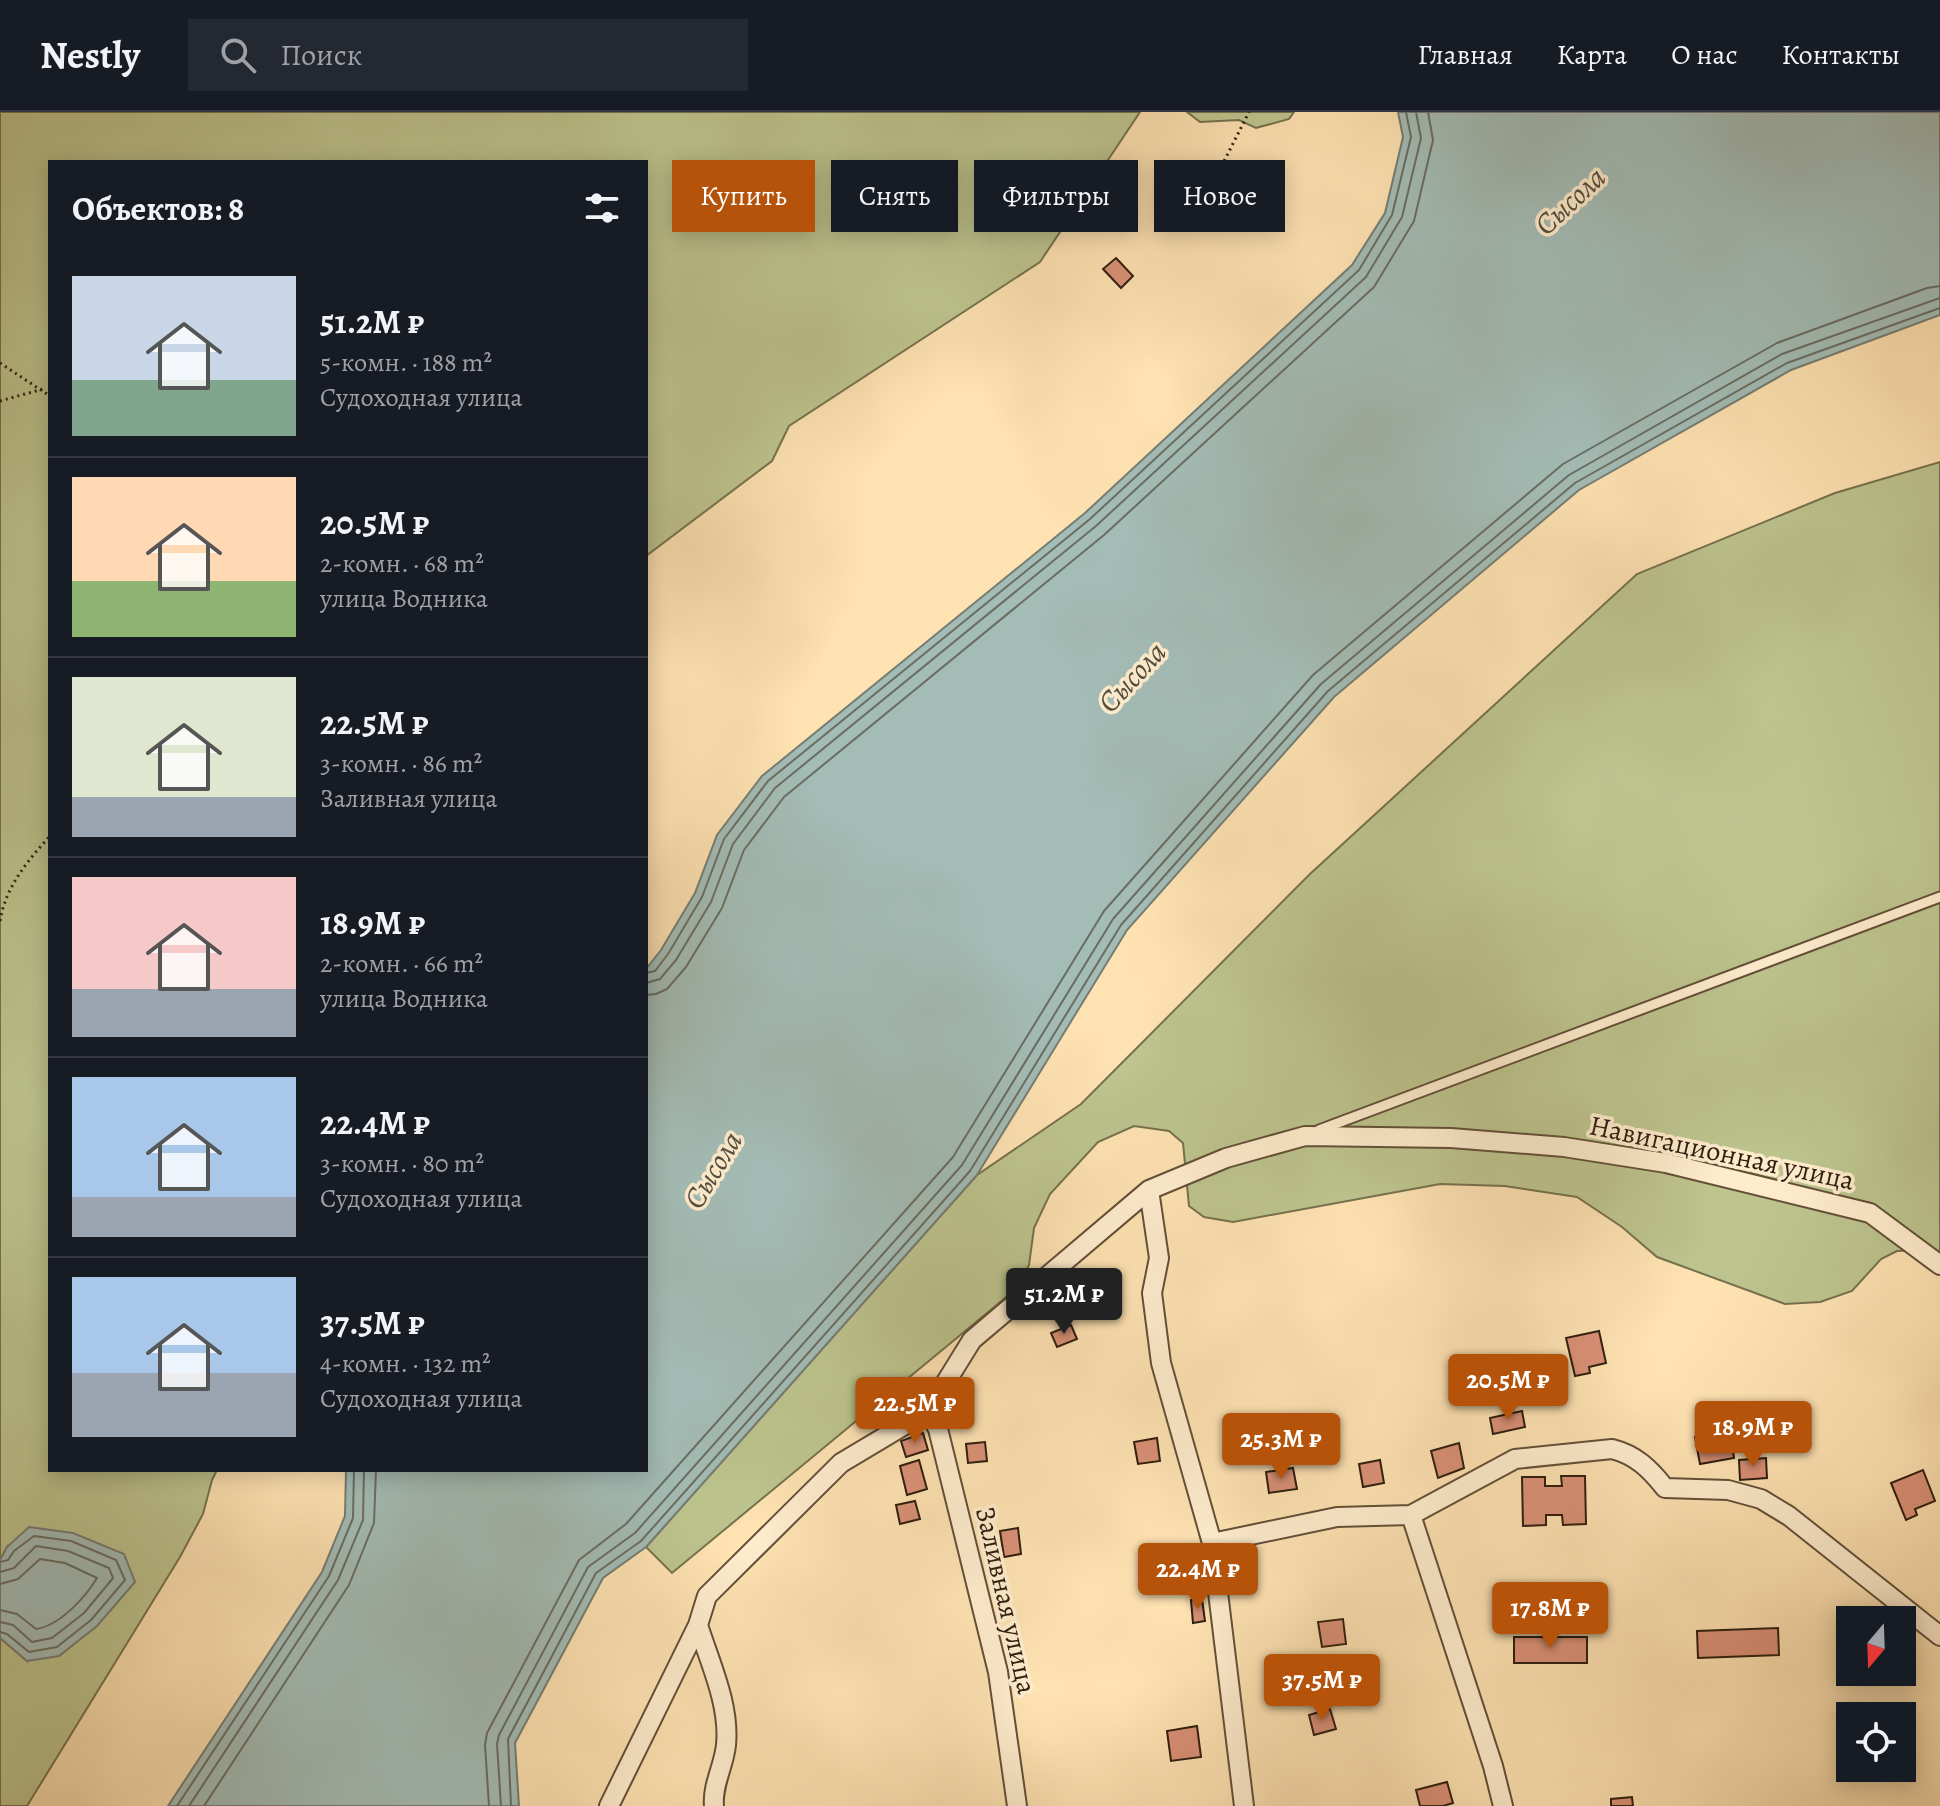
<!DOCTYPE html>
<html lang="ru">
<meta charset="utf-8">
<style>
body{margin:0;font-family:Alegreya,serif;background:#242831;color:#f1f3f6;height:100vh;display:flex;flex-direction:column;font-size:30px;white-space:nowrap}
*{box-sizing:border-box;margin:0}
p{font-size:26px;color:#9ea1a6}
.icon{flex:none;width:44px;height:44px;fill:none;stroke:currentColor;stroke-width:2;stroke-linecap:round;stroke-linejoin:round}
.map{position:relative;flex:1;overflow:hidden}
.side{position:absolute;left:48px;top:48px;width:600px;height:1312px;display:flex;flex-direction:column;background:#171b24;border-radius:0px;box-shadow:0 4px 20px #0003}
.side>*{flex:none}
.top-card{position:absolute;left:672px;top:48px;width:760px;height:72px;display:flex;gap:16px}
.needle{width:52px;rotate:199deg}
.controls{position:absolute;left:1836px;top:1494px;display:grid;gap:16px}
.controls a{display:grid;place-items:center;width:80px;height:80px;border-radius:0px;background:#171b24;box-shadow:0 4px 20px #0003;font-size:40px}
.price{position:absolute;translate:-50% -68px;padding:0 18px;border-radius:8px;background:#b45309;color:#fff;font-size:26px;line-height:52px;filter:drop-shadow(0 2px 4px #0008)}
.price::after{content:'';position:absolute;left:50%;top:48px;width:24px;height:18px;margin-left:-12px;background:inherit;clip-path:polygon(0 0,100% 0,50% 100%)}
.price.on{background:#222;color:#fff}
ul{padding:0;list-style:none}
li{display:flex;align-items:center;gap:24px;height:200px;padding:0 24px}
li+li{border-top:2px solid #363941}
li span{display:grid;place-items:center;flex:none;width:224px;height:160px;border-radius:0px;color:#555}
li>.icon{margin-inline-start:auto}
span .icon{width:96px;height:96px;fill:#fffc;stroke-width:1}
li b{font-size:34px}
h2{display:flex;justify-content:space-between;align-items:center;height:96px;padding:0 24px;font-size:34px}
.tag{padding:0 28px;border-radius:0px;background:#171b24;box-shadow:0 4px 20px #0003;font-size:28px;line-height:72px}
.tag.on{background:#b45309;color:#fff}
header{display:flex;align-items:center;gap:48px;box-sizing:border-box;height:112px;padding:0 40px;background:#171b24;border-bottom:2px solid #363941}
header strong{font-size:38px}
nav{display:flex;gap:44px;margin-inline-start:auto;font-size:28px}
.search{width:560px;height:72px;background:#242831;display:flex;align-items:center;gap:20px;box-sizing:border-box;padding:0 28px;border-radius:0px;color:#9ea1a6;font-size:30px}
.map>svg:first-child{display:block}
.green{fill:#bdc48e;stroke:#76714e;stroke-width:2}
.water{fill:#a3bcb6;stroke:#757d73;stroke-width:2}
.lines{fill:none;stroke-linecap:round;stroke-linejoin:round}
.shore{stroke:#696d62;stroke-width:2}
.building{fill:#d99076;stroke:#2f1e0f;stroke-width:2}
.service-casing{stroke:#634f38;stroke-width:13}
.minor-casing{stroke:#634f38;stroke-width:22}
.path{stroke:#2f1e0f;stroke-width:3;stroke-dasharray:2 4;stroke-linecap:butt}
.service{stroke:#feeccd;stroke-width:9}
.minor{stroke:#feeccd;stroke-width:18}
.labels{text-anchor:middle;stroke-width:7;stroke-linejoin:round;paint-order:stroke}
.street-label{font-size:28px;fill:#2f1e0f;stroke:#feeccd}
.water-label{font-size:30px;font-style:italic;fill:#524d41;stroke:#feeccd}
</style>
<header>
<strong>Nestly</strong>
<div class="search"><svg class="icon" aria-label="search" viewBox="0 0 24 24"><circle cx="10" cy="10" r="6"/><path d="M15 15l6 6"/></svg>Поиск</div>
<nav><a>Главная</a><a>Карта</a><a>О нас</a><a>Контакты</a></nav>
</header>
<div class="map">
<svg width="1940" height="1694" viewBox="0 0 1940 1694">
<rect width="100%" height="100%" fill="#fee2b2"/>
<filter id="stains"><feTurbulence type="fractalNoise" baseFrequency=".0025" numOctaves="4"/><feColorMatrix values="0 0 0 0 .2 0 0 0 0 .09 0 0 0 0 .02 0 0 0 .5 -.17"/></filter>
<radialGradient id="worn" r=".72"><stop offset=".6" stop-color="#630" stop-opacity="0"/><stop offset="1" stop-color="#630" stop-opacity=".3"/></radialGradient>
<!-- green -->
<path class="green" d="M0,0H1140L1040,150L789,314L772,349L646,444V50H50V1358H217L212,1368L203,1402L180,1445L27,1694H0V1526L27,1549L7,1435L0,1448Z
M1187,0H1294L1289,7L1256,16L1239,8L1200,10Z
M1940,350V1143L1929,1138L1897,1139L1881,1147L1852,1179L1820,1190L1785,1192L1657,1145L1622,1115L1577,1085L1505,1074L1440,1072L1233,1110L1204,1105L1189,1094L1183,1031L1169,1019L1134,1014L1098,1030L1050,1082L1034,1116L1029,1153L1016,1177L672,1461L646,1435L977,1063L1081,992L1310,762L1637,462L1835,381Z"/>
<!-- water -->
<path class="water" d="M1398,0H1940V203L1791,258L1579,378L1334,585L1127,818L977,1063L646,1435L603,1466L515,1631L519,1694H168L322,1460L345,1404L346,1358H646V857L661,838L695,781L717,723L762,664L1085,401L1352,153L1385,101L1403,25Z
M29,1415L73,1421L124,1442L135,1470L97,1514L59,1544L27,1549L0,1526V1448L7,1435Z"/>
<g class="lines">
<!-- shore -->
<path class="shore" d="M646,861L655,859L668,842L702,785L724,727L768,669L1090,407L1359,158L1392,103L1411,25L1406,0
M646,871L660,867L676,848L711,790L733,732L775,676L1096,414L1366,165L1402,105L1421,26L1416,0
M646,883L656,882L667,877L686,855L722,796L744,738L784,685L1104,423L1374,175L1414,109L1433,28L1428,0
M0,1450L8,1448L14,1439L34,1424L71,1429L116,1448L125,1468L91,1508L57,1535L29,1540L7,1522L0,1520
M0,1460L14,1456L36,1434L68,1439L109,1456L113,1466L84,1501L52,1526L32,1530L13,1513L0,1510
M0,1472L18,1467L40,1447L65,1451L97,1466C85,1486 59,1514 36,1517L17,1502L0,1498
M177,1694L329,1464L353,1406L354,1358
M189,1694L338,1468L363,1408L364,1358
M204,1694L349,1473L374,1411L376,1358
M489,1694L485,1633L487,1621L579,1448L626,1412L953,1045L1104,799L1313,563L1563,352L1777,231L1927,176L1940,174
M501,1694L497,1632L499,1623L588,1455L635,1421L962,1053L1113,807L1321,572L1569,363L1782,242L1940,186
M511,1694L508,1627L596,1461L641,1429L970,1059L1121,813L1328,579L1575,371L1787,251L1940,196"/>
</g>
<!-- building -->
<path class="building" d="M1116,146L1133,164L1121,176L1103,157Z
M1071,1213L1077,1227L1057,1235L1051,1221Z
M1599,1219L1606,1251L1589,1255L1590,1261L1575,1264L1566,1226Z
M1522,1299L1525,1315L1493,1322L1490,1306Z
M1730,1319L1734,1346L1700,1352L1695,1325Z
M923,1321L928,1338L906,1345L901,1329Z
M1157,1326L1160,1349L1138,1352L1134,1330Z
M985,1330L987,1349L968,1351L966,1332Z
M1459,1331L1464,1356L1438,1366L1431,1339Z
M1766,1346L1767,1366L1740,1368L1739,1348Z
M919,1348L927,1377L907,1383L900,1354Z
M1380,1348L1384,1371L1363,1375L1359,1352Z
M1293,1356L1297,1377L1269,1381L1266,1360Z
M1923,1358L1935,1389L1915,1397L1917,1403L1906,1408L1891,1371Z
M1561,1364H1585L1586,1412L1563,1413L1562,1403H1546V1413L1523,1414L1522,1365H1545V1374H1562Z
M915,1389L920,1407L900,1412L896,1393Z
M1018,1416L1021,1442L1004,1445L1000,1419Z
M1202,1487L1205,1509L1193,1511L1191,1488Z
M1343,1507L1346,1532L1322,1535L1318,1510Z
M1778,1516L1779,1543L1698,1546L1697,1519Z
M1514,1525H1587V1551H1514Z
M1330,1597L1336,1617L1314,1623L1309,1603Z
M1197,1614L1201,1645L1171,1649L1167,1619Z
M1447,1670L1453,1691L1443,1694H1420L1416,1678Z
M1632,1685L1633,1694H1611V1687Z"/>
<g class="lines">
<!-- service casing -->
<g class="service-casing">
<path id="service" d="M1319,1018L1940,785"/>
</g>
<!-- minor casing -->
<g class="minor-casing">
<path id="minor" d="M1149,1078L1159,1146L1152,1181L1161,1251L1212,1431L1244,1694
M928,1299L938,1317L998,1560L1017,1694
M1411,1403L1493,1654L1503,1694
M1212,1431L1337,1405L1411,1403L1515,1347L1612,1337C1636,1343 1650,1357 1665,1376L1728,1378L1761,1387L1789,1404L1940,1524
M698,1513C710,1551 730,1593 726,1633C724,1654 712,1673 714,1694
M609,1694L698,1513L707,1484L841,1351L928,1299L972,1228L1149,1078L1226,1046L1305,1024L1451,1026L1564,1035L1666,1051L1870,1101L1940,1153"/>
</g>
<!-- path -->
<path class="path" d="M1216,65L1249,0
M0,251L50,284
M0,289L43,277
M0,809C5,776 28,748 50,724"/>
<!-- service -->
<use href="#service" class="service"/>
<!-- minor -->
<use href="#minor" class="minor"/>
</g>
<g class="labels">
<!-- street labels -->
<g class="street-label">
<text transform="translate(1722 1040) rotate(12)" y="10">Навигационная улица</text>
<text transform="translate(1007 1488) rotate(77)" y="10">Заливная улица</text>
</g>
<!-- water labels -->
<g class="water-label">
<text transform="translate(1570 89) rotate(-43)" y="10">Сысола</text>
<text transform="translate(1132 565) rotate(-47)" y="10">Сысола</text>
<text transform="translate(713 1058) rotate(-59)" y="10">Сысола</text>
</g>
</g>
<rect width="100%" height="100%" filter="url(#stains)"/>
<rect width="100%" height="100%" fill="url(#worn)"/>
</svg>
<div class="controls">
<a><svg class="needle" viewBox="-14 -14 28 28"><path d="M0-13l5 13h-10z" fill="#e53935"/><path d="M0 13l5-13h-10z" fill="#9ea1a6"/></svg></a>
<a><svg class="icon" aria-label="locate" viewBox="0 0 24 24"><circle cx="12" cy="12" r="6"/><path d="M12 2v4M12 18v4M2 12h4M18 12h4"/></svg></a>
</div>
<b class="price on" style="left:1064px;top:1224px">51.2M ₽</b>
<b class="price" style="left:1508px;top:1310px">20.5M ₽</b>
<b class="price" style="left:915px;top:1333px">22.5M ₽</b>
<b class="price" style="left:1753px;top:1357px">18.9M ₽</b>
<b class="price" style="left:1281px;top:1369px">25.3M ₽</b>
<b class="price" style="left:1198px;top:1499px">22.4M ₽</b>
<b class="price" style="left:1550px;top:1538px">17.8M ₽</b>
<b class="price" style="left:1322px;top:1610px">37.5M ₽</b>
<div class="top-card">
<a class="tag on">Купить</a>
<a class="tag">Снять</a>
<a class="tag">Фильтры</a>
<a class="tag">Новое</a>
</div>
<section class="side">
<h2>Объектов: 8<svg class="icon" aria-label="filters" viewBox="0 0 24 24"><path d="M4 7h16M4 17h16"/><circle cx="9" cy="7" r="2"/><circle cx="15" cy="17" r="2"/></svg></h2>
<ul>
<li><span style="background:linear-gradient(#c9d6e8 65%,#7fa58c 0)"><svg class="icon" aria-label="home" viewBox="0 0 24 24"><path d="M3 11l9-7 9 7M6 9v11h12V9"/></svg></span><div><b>51.2M ₽</b><p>5-комн. · 188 m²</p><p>Судоходная улица</p></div></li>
<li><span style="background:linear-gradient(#ffd9b3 65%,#8fb573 0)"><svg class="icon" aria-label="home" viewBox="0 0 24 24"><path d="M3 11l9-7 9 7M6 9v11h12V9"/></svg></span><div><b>20.5M ₽</b><p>2-комн. · 68 m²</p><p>улица Водника</p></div></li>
<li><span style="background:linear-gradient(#dfe7d0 75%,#9aa5b1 0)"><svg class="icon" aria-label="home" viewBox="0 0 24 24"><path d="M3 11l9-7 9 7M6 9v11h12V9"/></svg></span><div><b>22.5M ₽</b><p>3-комн. · 86 m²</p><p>Заливная улица</p></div></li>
<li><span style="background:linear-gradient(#f6c9c9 70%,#9aa5b1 0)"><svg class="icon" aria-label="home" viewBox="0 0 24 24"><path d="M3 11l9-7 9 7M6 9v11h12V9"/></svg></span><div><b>18.9M ₽</b><p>2-комн. · 66 m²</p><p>улица Водника</p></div></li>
<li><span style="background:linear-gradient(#a9c7e8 75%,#9aa5b1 0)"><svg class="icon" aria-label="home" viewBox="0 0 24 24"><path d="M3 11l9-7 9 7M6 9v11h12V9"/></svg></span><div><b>22.4M ₽</b><p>3-комн. · 80 m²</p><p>Судоходная улица</p></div></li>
<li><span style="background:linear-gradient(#a9c7e8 60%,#9aa5b1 0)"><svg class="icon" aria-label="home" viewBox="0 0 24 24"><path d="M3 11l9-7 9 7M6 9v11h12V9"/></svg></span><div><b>37.5M ₽</b><p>4-комн. · 132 m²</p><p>Судоходная улица</p></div></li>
</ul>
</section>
</div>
